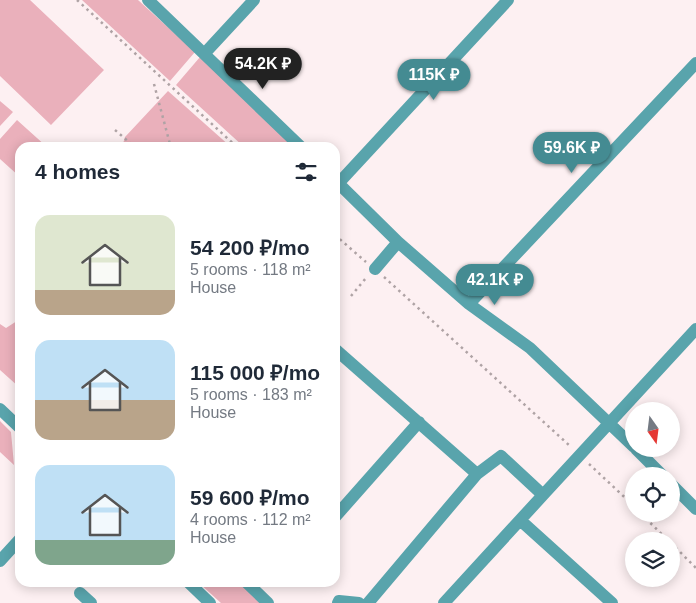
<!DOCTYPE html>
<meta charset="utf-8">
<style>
body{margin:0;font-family:Helvetica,sans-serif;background:#f2f2f3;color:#1f2937;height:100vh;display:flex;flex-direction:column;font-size:19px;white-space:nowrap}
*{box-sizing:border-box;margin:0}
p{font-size:16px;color:#747a83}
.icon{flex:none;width:28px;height:28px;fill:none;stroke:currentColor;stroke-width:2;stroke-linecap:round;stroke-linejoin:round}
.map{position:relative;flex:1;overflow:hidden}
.panel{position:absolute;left:15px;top:142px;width:325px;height:445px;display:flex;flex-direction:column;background:#fff;border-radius:15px;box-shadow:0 2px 12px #0003}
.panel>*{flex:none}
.needle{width:32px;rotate:166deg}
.fabs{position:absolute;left:625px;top:402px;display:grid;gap:10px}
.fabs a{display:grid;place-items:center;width:55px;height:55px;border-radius:50%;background:#fff;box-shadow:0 2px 12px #0003;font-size:25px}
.price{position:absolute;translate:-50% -42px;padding:0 11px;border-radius:18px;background:#448b92;color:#fff;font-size:16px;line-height:32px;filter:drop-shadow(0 1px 2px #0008)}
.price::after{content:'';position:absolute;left:50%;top:30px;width:15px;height:11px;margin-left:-8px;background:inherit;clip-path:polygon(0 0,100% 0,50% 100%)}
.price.current{background:#222;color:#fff}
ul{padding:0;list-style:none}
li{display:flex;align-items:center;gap:15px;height:125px;padding:0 20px}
li span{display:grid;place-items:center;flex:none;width:140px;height:100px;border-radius:15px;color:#555}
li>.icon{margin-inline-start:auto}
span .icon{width:60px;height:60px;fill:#fffc;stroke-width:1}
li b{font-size:21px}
h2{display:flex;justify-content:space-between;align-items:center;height:60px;padding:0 20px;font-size:21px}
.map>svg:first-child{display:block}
.green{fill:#eab0bb}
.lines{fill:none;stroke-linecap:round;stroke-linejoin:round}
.path{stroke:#afa3a5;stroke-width:2.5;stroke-dasharray:2.5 4;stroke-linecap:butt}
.minor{stroke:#59a4ac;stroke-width:12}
</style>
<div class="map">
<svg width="696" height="603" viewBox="0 0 696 603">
<rect width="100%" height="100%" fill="#fdf0f2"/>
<!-- green -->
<path class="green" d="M0,0H30L104,70L51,125L0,76Z
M82,0H138L195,52L170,81Z
M200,57L295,147H244L176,85Z
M168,91L231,147H122L125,137Z
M0,101L13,112L0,126Z
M17,120L47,147L20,148V177L0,159V139Z
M20,319V386L19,387L0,370V324L6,328Z
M0,421L11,432L14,465L0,452Z
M199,583H242L264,603H221Z"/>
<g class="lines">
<!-- path -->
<path class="path" d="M77,0L238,148
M154,84L171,148
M115,130L136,148
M335,235L366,262
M384,277L570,446
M351,296L366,278
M589,464L634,506
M641,514L669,541
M671,543L696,568"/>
<!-- minor -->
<path class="minor" d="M148,0L302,148
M205,53L254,0
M335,180L398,242L469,304L530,348L634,447
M335,187L508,0
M375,269L398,242
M469,304L696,63
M335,349L477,474
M0,409L20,428
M636,449L663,476
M671,484L696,509
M335,517L419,422
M520,520L612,603
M0,561L20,539
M188,582L210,603
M246,582L268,603
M80,593L91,603
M338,603L339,601L359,603
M368,603L477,474L501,456L543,495L696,329
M444,603L543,495"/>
</g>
</svg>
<div class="fabs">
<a><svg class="needle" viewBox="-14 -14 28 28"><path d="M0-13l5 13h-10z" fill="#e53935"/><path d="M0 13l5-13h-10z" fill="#747a83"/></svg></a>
<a><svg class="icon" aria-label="locate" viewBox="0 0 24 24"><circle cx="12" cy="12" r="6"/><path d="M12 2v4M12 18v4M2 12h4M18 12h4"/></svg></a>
<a><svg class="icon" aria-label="layers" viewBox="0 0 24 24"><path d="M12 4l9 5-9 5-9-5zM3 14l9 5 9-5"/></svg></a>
</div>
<b class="price current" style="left:263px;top:90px">54.2K ₽</b>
<b class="price" style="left:434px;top:101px">115K ₽</b>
<b class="price" style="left:572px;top:174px">59.6K ₽</b>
<b class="price" style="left:495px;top:306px">42.1K ₽</b>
<section class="panel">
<h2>4 homes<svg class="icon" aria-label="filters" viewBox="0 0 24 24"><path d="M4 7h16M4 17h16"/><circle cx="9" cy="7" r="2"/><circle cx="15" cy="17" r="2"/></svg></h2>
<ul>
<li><span style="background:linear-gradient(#dfe7d0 75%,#b9a48a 0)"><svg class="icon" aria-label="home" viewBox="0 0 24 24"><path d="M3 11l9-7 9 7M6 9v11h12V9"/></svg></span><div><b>54 200 ₽/mo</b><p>5 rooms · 118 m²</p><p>House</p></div></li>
<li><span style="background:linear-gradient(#bfe0f5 60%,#b9a48a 0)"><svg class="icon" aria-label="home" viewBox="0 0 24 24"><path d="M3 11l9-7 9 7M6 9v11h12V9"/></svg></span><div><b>115 000 ₽/mo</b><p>5 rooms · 183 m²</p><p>House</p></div></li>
<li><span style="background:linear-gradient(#bfe0f5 75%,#7fa58c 0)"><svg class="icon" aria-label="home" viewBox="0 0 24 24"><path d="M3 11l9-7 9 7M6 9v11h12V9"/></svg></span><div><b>59 600 ₽/mo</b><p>4 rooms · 112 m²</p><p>House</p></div></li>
</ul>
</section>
</div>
